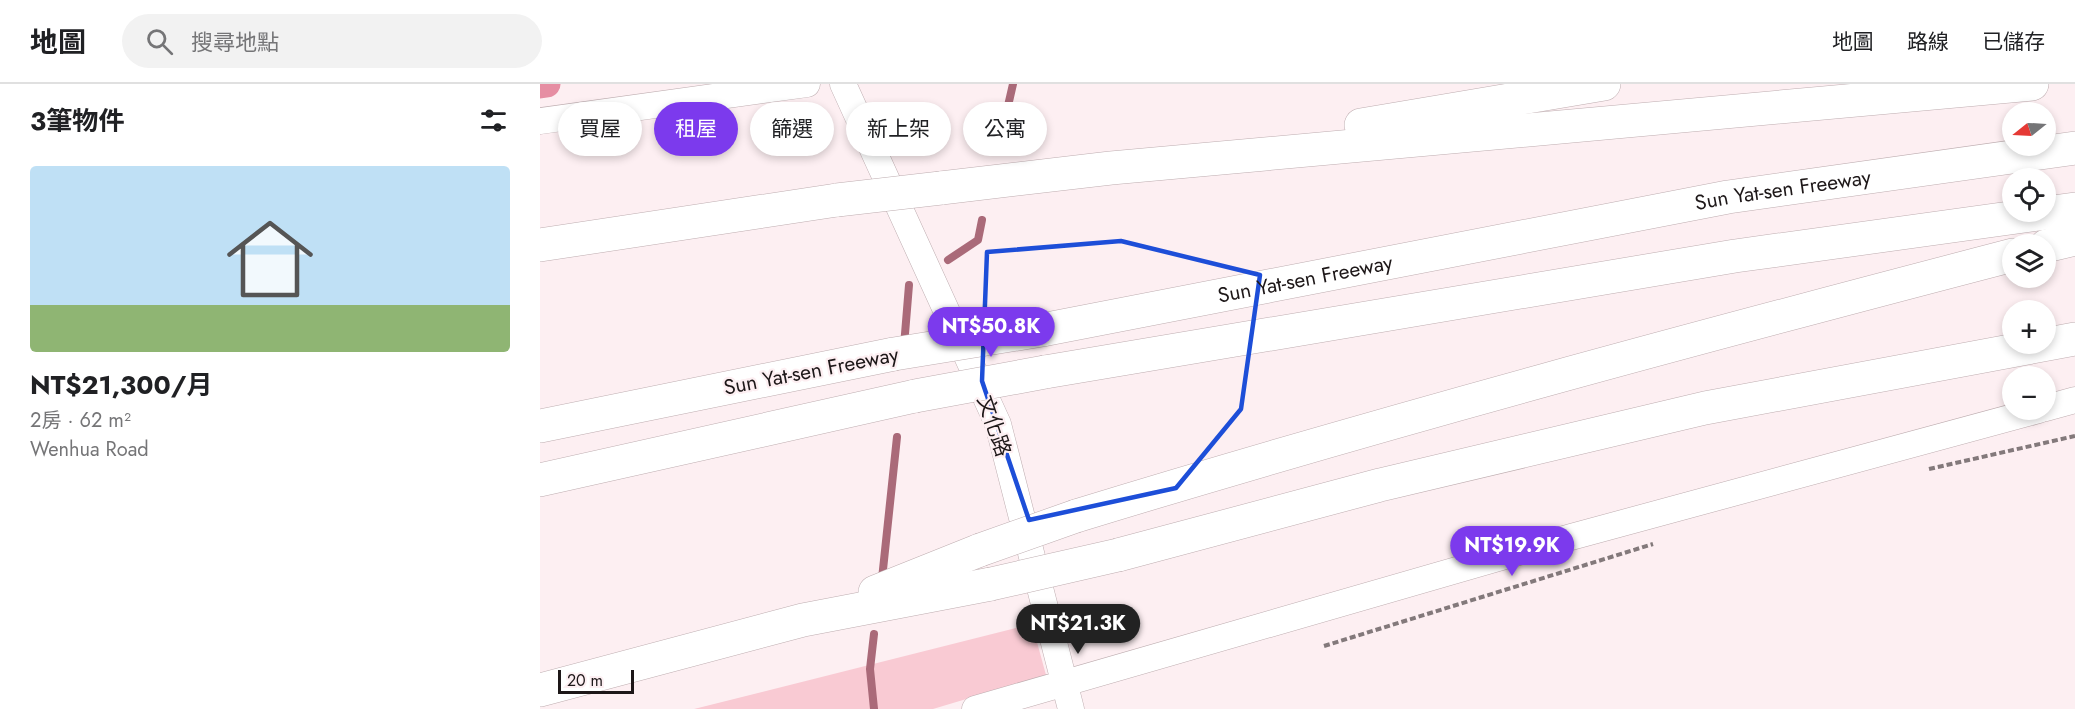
<!DOCTYPE html>
<html lang="zh-TW">
<meta charset="utf-8">
<style>
body{margin:0;font-family:Jost,"Noto Sans TC",sans-serif;background:#f2f2f2;color:#202124;height:100vh;display:flex;flex-direction:column;font-size:22px;white-space:nowrap}
*{box-sizing:border-box;margin:0}
p{font-size:20px;color:#757577}
.icon{flex:none;width:33px;height:33px;fill:none;stroke:currentColor;stroke-width:2;stroke-linecap:round;stroke-linejoin:round}
.map{position:relative;flex:1;overflow:hidden}
.side{display:flex;flex-direction:column;background:#fff;width:540px}
.side>*{flex:none}
.banner{position:absolute;left:18px;top:18px;width:570px;height:54px;display:flex;gap:12px}
.needle{width:39px;rotate:252deg}
.controls{position:absolute;left:1462px;top:18px;display:grid;gap:12px}
.controls a{display:grid;place-items:center;width:54px;height:54px;border-radius:50%;background:#fff;box-shadow:0 3px 9px #0003;font-size:30px}
.scale{position:absolute;left:18px;bottom:15px;width:76px;box-sizing:border-box;padding-left:6px;border:3px solid #1d1718;border-top:0;font-size:16px;line-height:21px;white-space:nowrap;color:#1d1718;-webkit-text-stroke:4px #fdeff2;paint-order:stroke}
.price{position:absolute;translate:-50% -51px;padding:0 14px;border-radius:21px;background:#7c3aed;color:#fff;font-size:20px;line-height:39px;filter:drop-shadow(0 2px 3px #0008)}
.price::after{content:'';position:absolute;left:50%;top:36px;width:18px;height:14px;margin-left:-9px;background:inherit;clip-path:polygon(0 0,100% 0,50% 100%)}
.price.active{background:#222;color:#fff}
ul{padding:0;list-style:none}
li{display:grid;align-content:center;gap:12px;height:318px;padding:0 30px}
li+li{border-top:2px solid #e0e0e0}
li span{display:grid;place-items:center;height:186px;border-radius:6px;color:#555}
li>.icon{margin-inline-start:auto}
span .icon{width:108px;height:108px;fill:#fffc;stroke-width:1}
li b{font-size:26px}
h2{display:flex;justify-content:space-between;align-items:center;height:72px;padding:0 30px;font-size:26px}
.tag{padding:0 21px;border-radius:27px;background:#fff;box-shadow:0 3px 9px #0003;font-size:21px;line-height:54px}
.tag.active{background:#7c3aed;color:#fff}
header{display:flex;align-items:center;gap:36px;box-sizing:border-box;height:84px;padding:0 30px;background:#fff;border-bottom:2px solid #e0e0e0}
header strong{font-size:28px}
nav{display:flex;gap:33px;margin-inline-start:auto;font-size:21px}
.search{width:420px;height:54px;background:#f2f2f2;display:flex;align-items:center;gap:15px;box-sizing:border-box;padding:0 21px;border-radius:33px;color:#757577;font-size:22px}
main{display:flex;flex:1;min-height:0}
.map>svg:first-child{display:block}
.green{fill:#f9cad3}
.lines{fill:none;stroke-linecap:round;stroke-linejoin:round}
.stream{stroke:#aa6a79;stroke-width:8}
.canal{stroke:#e68ea3;stroke-width:27}
.minor-casing{stroke:#beadb0;stroke-width:27}
.highway-casing{stroke:#beadb0;stroke-width:34}
.path{stroke:#83797b;stroke-width:4;stroke-dasharray:6 3;stroke-linecap:butt}
.minor{stroke:#fff;stroke-width:26}
.highway{stroke:#fff;stroke-width:33}
.highway-bridge-casing{stroke:#beadb0;stroke-width:34;stroke-linecap:butt}
.highway-bridge{stroke:#fff;stroke-width:33}
.marked{fill:none;stroke:#1d4ed8;stroke-width:4.5;stroke-linejoin:round}
.labels{text-anchor:middle;stroke-width:4.5;stroke-linejoin:round;paint-order:stroke}
.street-label{font-size:21px;fill:#1d1718;stroke:#fdeff2}
</style>
<header>
<strong>地圖</strong>
<div class="search"><svg class="icon" aria-label="search" viewBox="0 0 24 24"><circle cx="10" cy="10" r="6"/><path d="M15 15l6 6"/></svg>搜尋地點</div>
<nav><a>地圖</a><a>路線</a><a>已儲存</a></nav>
</header>
<main>
<section class="side">
<h2>3筆物件<svg class="icon" aria-label="filters" viewBox="0 0 24 24"><path d="M4 7h16M4 17h16"/><circle cx="9" cy="7" r="2"/><circle cx="15" cy="17" r="2"/></svg></h2>
<ul>
<li><span style="background:linear-gradient(#bfe0f5 75%,#8fb573 0)"><svg class="icon" aria-label="home" viewBox="0 0 24 24"><path d="M3 11l9-7 9 7M6 9v11h12V9"/></svg></span><div><b>NT$21,300/月</b><p>2房 · 62 m²</p><p>Wenhua Road</p></div></li>
</ul>
</section>
<div class="map">
<svg width="1535" height="625" viewBox="0 0 1535 625">
<rect width="100%" height="100%" fill="#fdeff2"/>
<!-- green -->
<path class="green" d="M492,540L506,591L393,625H154Z"/>
<g class="lines">
<!-- stream -->
<path class="stream" d="M459,61L473,0
M408,176L438,156L442,136
M364,262L369,201
M342,495L357,353
M334,625L330,585L334,550"/>
<!-- canal -->
<path class="canal" d="M0,1L7,0"/>
<!-- minor casing -->
<g class="minor-casing">
<path id="minor" d="M303,0L458,340L531,625
M0,37L267,0
M1506,324L1535,316
M435,625L1031,453L1499,326"/>
</g>
<!-- highway casing -->
<g class="highway-casing">
<g id="highway">
<path d="M821,41L1064,0"/>
<path d="M401,104L571,84L1492,0"/>
<path d="M0,161L297,116"/>
<path d="M1506,162L1535,155"/>
<path id="s1" d="M502,246L1188,113L1535,64"/>
<path d="M505,288L1195,172L1535,125"/>
<path d="M0,342L354,270"/>
<path d="M0,396L375,312"/>
<path d="M536,432C846,337 1159,253 1473,171"/>
<path d="M578,471L840,401L1165,324L1535,255"/>
<path d="M335,508L440,466"/>
<path d="M0,606L263,536L451,500"/>
</g>
</g>
<!-- path -->
<path class="path" d="M1389,385L1535,352
M784,562L1113,460"/>
<!-- minor -->
<use href="#minor" class="minor"/>
<!-- highway -->
<use href="#highway" class="highway"/>
<!-- highway-bridge casing -->
<g class="highway-bridge-casing">
<path id="highway-bridge" d="M297,116L401,104
M354,270L502,246
M375,312L505,288
M440,466L536,432
M451,500L578,471"/>
</g>
<!-- highway-bridge -->
<use href="#highway-bridge" class="highway-bridge"/>
</g>
<!-- marked area -->
<path class="marked" d="M581,157L720,191L701,325L636,404L489,436L442,297L447,168Z"/>
<g class="labels">
<!-- street labels -->
<g class="street-label">
<text dy="7" stroke="none"><textPath href="#s1" startOffset="754">Sun Yat-sen Freeway</textPath></text>
<text dy="7" stroke="none"><textPath href="#s1" startOffset="268">Sun Yat-sen Freeway</textPath></text>
<text transform="translate(271 287) rotate(-11)" y="7">Sun Yat-sen Freeway</text>
<text transform="translate(454 342) rotate(71)" y="7">文化路</text>
</g>
</g>
</svg>
<div class="controls">
<a><svg class="needle" viewBox="-14 -14 28 28"><path d="M0-13l5 13h-10z" fill="#e53935"/><path d="M0 13l5-13h-10z" fill="#757577"/></svg></a>
<a><svg class="icon" aria-label="locate" viewBox="0 0 24 24"><circle cx="12" cy="12" r="6"/><path d="M12 2v4M12 18v4M2 12h4M18 12h4"/></svg></a>
<a><svg class="icon" aria-label="layers" viewBox="0 0 24 24"><path d="M12 4l9 5-9 5-9-5zM3 14l9 5 9-5"/></svg></a>
<a>+</a>
<a>−</a>
</div>
<div class="scale">20 m</div>
<b class="price" style="left:451px;top:274px">NT$50.8K</b>
<b class="price" style="left:972px;top:493px">NT$19.9K</b>
<b class="price active" style="left:538px;top:571px">NT$21.3K</b>
<div class="banner">
<a class="tag">買屋</a>
<a class="tag active">租屋</a>
<a class="tag">篩選</a>
<a class="tag">新上架</a>
<a class="tag">公寓</a>
</div>
</div>
</main>
